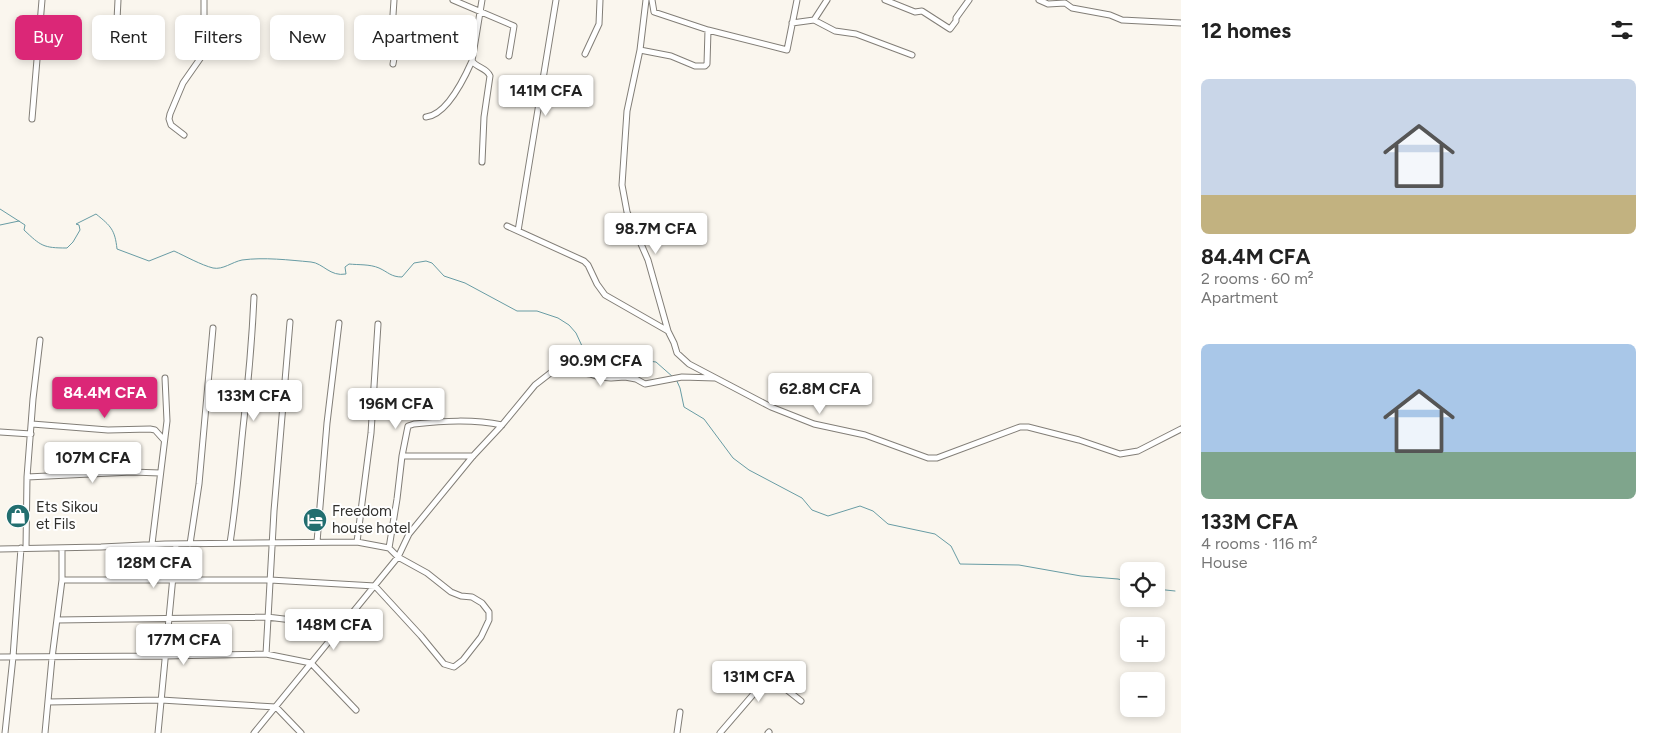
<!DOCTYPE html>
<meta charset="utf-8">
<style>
body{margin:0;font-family:Figtree,sans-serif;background:#f2f2f2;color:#222;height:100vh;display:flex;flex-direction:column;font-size:19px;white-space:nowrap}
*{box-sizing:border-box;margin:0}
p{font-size:16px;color:#767676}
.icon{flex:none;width:28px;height:28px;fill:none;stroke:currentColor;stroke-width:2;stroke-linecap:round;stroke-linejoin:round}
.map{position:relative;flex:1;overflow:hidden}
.drawer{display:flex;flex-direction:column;background:#fff;width:475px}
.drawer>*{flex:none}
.hud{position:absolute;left:15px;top:15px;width:475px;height:45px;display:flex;gap:10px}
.tools{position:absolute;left:1120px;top:562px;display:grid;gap:10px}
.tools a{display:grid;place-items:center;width:45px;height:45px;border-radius:8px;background:#fff;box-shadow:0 2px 8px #0003;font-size:25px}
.price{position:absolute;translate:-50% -42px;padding:0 11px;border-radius:5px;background:#fff;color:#222;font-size:16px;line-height:32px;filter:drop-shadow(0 1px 2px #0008)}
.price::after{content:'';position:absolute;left:50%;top:30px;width:15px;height:11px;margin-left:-8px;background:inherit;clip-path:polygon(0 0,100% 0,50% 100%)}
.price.on{background:#db2777;color:#fff}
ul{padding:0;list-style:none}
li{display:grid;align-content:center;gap:10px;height:265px;padding:0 20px}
li span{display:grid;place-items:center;height:155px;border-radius:8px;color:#555}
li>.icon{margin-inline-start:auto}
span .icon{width:90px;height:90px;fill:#fffc;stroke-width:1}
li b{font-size:21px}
h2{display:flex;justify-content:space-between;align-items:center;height:60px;padding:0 20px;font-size:21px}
.tag{padding:0 18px;border-radius:8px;background:#fff;box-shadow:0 2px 8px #0003;font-size:18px;line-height:45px}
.tag.on{background:#db2777;color:#fff}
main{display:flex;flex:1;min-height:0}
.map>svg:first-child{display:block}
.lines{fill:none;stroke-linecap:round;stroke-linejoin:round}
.stream{stroke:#689ca4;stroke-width:1}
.street-casing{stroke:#827e77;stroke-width:7}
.street{stroke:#fff;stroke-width:5}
.labels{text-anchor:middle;stroke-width:4;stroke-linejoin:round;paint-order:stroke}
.poi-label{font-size:15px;fill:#31302d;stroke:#fff;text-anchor:start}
</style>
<main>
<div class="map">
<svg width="1181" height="733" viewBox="0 0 1181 733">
<rect width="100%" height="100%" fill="#faf6ee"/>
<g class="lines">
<!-- stream -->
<path class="stream" d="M0,209L25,225L24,230C41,246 43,248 67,248L73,242L80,230L79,225L76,224L96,214C111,226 115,230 117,249L149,261L174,251C185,256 201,265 213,268C223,270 232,262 242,260C264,257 289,260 311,262C323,263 330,277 346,274L345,267L349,264C358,265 370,264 379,268C388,272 391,277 402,277L414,263L426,261L432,263L444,276L465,283L517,311H537L558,318L569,325L576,333L582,346L591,354L656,362L673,377
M0,225L19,221
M676,379L680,388L684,407L704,419L733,458L749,470L802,498L812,510L828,516L860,506L873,511L888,524L935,534L951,546L960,564L1019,565L1081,576L1118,579L1129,582
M1156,589L1175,591"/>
<!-- street casing -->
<g class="street-casing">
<path id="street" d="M453,0L514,26L509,56
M646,0L640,50L627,111L622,185L627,212L648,260L668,331
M652,0L654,12L708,30L787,50L797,0
M885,0L915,12L922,11L950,29L956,21V18L969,0
M1039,0L1048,4L1065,3L1072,8L1110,15L1122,20L1181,23
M117,20L118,0
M814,20L835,31L856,34L912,55
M792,23L814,20L827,0
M640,50L671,56L695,66H705L707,64L708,30
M585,54L599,24L600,0
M393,64L396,47L392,30L394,0
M426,117C447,115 464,79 472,61
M32,119L42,0
M184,135L171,125L169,119L170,114L183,83L204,53V0
M482,162L484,117L490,76C487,68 477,68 472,61L482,0
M507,226L584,261L588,265L597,284L605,295L668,331L674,343L677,353L689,364L771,407L814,424L865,435L928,458H937L1020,427H1028L1079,440L1120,454L1138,451L1181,429
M518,231L556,0
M32,424L108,430L150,429L155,430L164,440
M0,432L31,434
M402,456H473
M27,477L132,472L160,473
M317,542L327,423L339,323
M357,542L371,433L378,324
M230,543C236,505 239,467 243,428C248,385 252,341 254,297
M152,544L167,421L165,378
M190,544L199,484L213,328
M26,548L27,477L33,399L40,340
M389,548L397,499L402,456L408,426L414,424C443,421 473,419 502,425
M0,549L101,547L165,544L357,542L389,548L398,557L427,573L451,592L461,596L472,597L482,603L489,612V620L481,637L463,660L454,667L444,664L421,636L375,586L270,580H62
M57,620L267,617L342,626
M266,654L274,511L290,322
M0,657L165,656L266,654L311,663L356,710
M48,702L161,700L276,707L301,733
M5,733L13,657L21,548
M45,733L52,658L62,580V548
M158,733L176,545
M254,733L398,557L409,534L473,456L502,425L535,385L553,371L558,369L590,374L599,377L611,378L625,377L636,379L645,384L682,377L715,378
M677,733L680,712
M720,733L764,682L769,680L777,682L801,701
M768,733L769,732"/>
</g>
<!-- street -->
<use href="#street" class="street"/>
</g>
<!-- icons -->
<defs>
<g id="shop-disc" transform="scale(1.25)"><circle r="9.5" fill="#226e6f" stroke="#fff"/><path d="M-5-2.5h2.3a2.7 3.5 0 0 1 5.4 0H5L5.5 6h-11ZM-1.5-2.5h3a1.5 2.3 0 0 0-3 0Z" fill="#fff"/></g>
<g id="hotel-disc" transform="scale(1.25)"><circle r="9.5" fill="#226e6f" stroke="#fff"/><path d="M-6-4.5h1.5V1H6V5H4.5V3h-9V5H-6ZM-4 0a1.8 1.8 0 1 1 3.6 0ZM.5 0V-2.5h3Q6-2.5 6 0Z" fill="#fff"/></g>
</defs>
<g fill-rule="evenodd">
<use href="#shop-disc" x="18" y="516"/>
<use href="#hotel-disc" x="315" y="520"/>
</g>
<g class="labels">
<!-- poi labels -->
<g class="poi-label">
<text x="36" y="512">Ets Sikou<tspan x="36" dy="17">et Fils</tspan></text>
<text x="332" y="516">Freedom<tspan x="332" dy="17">house hotel</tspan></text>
</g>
</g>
</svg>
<div class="tools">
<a><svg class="icon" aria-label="locate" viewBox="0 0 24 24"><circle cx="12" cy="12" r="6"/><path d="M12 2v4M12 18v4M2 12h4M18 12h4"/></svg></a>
<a>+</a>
<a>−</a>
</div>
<b class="price" style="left:546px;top:117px">141M CFA</b>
<b class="price" style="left:656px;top:255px">98.7M CFA</b>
<b class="price" style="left:601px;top:387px">90.9M CFA</b>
<b class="price" style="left:820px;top:415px">62.8M CFA</b>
<b class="price on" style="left:105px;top:419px">84.4M CFA</b>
<b class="price" style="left:254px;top:422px">133M CFA</b>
<b class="price" style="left:396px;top:430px">196M CFA</b>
<b class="price" style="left:93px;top:484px">107M CFA</b>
<b class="price" style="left:154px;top:589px">128M CFA</b>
<b class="price" style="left:334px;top:651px">148M CFA</b>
<b class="price" style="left:184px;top:666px">177M CFA</b>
<b class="price" style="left:759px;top:703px">131M CFA</b>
<div class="hud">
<a class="tag on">Buy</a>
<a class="tag">Rent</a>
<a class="tag">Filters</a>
<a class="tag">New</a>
<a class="tag">Apartment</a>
</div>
</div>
<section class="drawer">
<h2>12 homes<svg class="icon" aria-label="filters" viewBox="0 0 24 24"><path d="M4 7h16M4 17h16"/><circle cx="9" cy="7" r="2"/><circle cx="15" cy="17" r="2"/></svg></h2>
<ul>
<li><span style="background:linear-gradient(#c9d6e8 75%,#c2b280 0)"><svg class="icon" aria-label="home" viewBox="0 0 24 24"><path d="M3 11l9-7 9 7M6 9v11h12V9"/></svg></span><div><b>84.4M CFA</b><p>2 rooms · 60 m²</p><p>Apartment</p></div></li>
<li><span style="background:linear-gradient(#a9c7e8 70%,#7fa58c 0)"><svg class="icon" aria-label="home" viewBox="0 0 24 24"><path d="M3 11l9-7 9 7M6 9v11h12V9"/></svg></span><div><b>133M CFA</b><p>4 rooms · 116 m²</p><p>House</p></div></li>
</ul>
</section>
</main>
